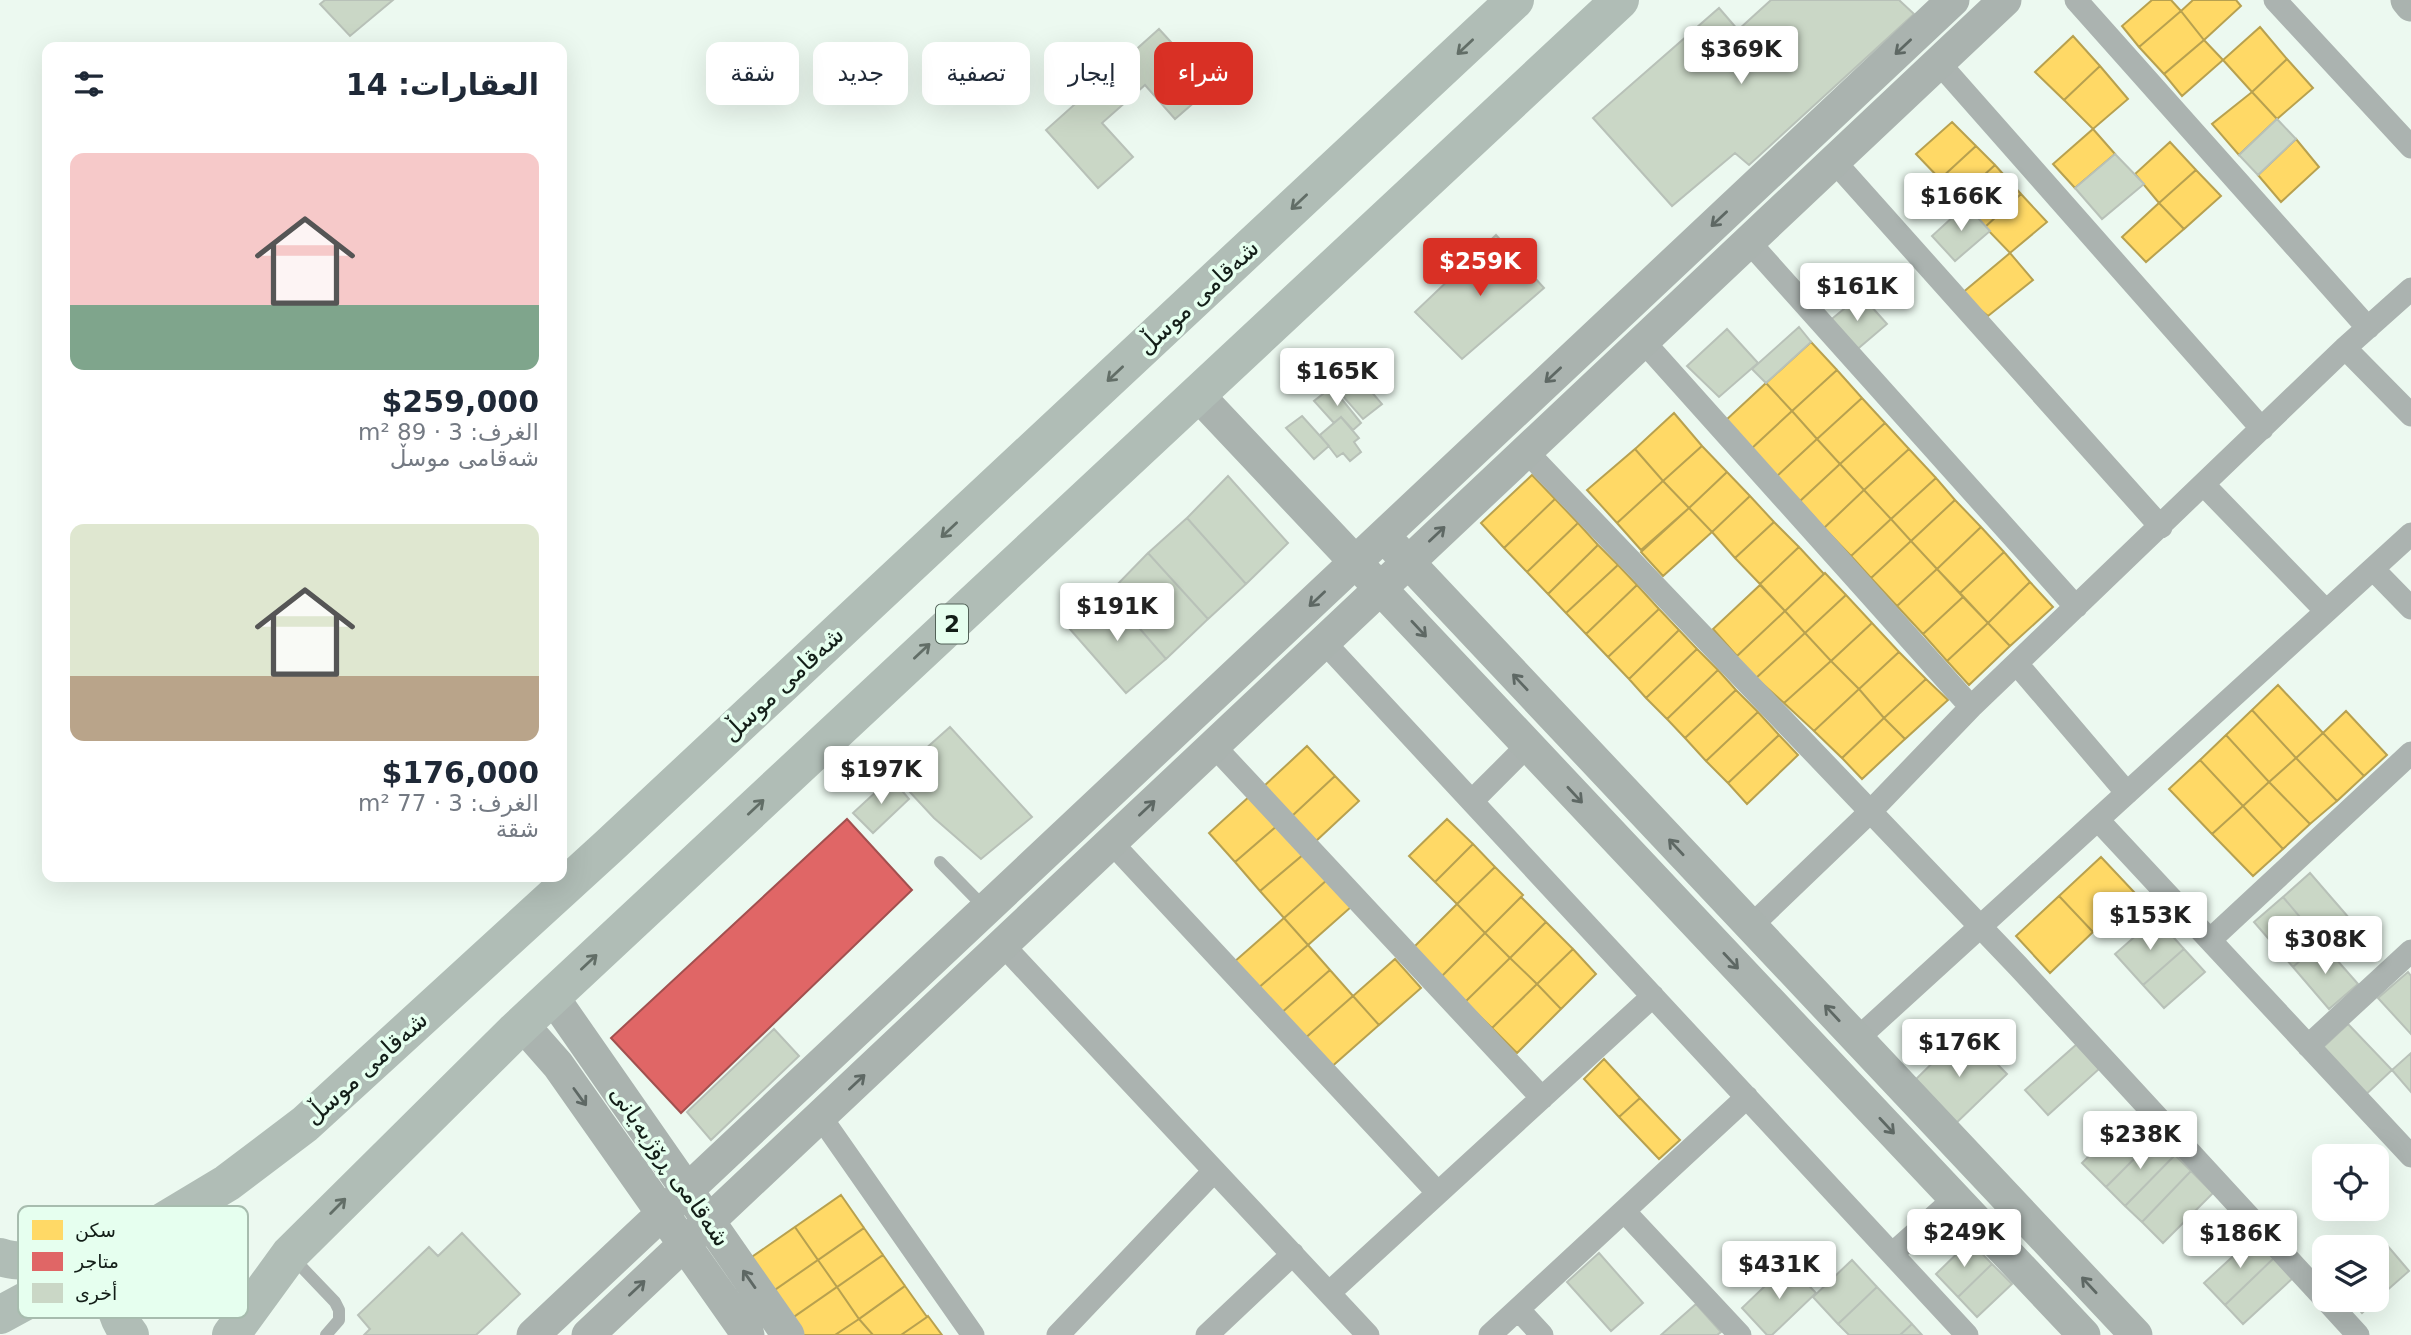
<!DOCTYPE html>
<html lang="ar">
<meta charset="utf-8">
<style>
body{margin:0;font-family:"DejaVu Sans","Noto Sans Arabic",sans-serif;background:#f2f2f3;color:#1f2937;direction:rtl;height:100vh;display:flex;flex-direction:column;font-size:26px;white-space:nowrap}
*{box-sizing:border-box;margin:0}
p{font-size:23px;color:#747a83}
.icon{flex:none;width:38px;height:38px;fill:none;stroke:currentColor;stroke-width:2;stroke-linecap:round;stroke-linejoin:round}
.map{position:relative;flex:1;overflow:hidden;direction:ltr}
.drawer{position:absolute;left:42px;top:42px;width:525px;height:840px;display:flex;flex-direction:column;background:#fff;border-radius:14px;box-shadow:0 7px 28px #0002;direction:rtl}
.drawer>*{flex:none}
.top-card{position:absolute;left:588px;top:42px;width:665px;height:63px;direction:rtl;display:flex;gap:14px}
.controls{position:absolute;left:2312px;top:1144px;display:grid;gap:14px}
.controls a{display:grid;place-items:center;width:77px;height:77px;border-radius:14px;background:#fff;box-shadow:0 7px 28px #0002;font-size:35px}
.price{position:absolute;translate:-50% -60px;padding:0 16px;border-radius:7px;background:#fff;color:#222;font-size:23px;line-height:46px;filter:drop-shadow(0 2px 4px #0008)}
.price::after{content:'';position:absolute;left:50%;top:42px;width:21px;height:16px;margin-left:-10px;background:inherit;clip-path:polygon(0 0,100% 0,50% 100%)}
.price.selected{background:#d93025;color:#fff}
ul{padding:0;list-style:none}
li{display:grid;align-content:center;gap:14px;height:371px;padding:0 28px}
li span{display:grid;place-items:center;height:217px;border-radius:14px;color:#555}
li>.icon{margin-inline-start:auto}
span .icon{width:126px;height:126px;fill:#fffc;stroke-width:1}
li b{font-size:30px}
h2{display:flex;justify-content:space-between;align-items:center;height:84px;padding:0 28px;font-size:30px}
.chip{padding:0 24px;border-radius:14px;background:#fff;box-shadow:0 7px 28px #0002;font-size:24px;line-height:63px}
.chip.selected{background:#d93025;color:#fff}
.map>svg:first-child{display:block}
.homes{fill:#ffd966;stroke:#b8a14f;stroke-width:2}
.shops{fill:#e06666;stroke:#a2504f;stroke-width:2}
.building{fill:#cad7c6;stroke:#b8c1b8;stroke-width:2}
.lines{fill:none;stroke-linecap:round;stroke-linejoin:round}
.lane{stroke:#abb3b0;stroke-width:12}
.street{stroke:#abb3b0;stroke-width:23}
.secondary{stroke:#aab3af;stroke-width:33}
.highway{stroke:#b0bdb6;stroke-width:38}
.oneway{stroke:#626e67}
.oneway2{stroke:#5e6864}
.labels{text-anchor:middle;stroke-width:7;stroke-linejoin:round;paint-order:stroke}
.shield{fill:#e6ffef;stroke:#526258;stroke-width:2}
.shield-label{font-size:23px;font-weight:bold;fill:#131e18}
.street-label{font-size:24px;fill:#131e18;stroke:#e6ffef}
.key{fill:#e6ffef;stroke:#a7bcae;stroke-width:2}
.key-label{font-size:19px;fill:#131e18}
</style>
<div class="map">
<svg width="2411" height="1335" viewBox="0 0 2411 1335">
<rect width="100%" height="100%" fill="#ecf9f0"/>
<!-- homes -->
<path class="homes" d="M2152,0H2171L2181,11L2139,47L2122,26Z
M2193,0H2236L2241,6L2204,40L2181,11Z
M2181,11L2204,40L2164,74L2139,47Z
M2260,27L2287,59L2252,92L2223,60Z
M2073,36L2100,66L2064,100L2035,72Z
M2204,40L2223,60L2182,96L2164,74Z
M2287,59L2313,88L2277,119L2252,92Z
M2100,66L2128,99L2093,129L2064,100Z
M2252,92L2277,119L2239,155L2212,124Z
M1952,122L1976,146L1940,179L1916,154Z
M2093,129L2115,154L2075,188L2053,164Z
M2296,139L2319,167L2281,202L2258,175Z
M2170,142L2196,170L2159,203L2135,174Z
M1976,146L1995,165L1959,198L1940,179Z
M1995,165L2021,194L1985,227L1959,198Z
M2196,170L2221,196L2184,229L2159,203Z
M2021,194L2047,222L2010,253L1985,227Z
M2159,203L2184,229L2146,262L2122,237Z
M2010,253L2033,280L1988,316L1961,294Z
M1811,342L1837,370L1792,411L1766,383Z
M1837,370L1862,398L1817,439L1792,411Z
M1766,383L1792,411L1751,449L1725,421Z
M1862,398L1885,423L1840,464L1817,439Z
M1792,411L1817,439L1776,477L1751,449Z
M1674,413L1702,446L1663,481L1635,449Z
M1885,423L1909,449L1864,490L1840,464Z
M1817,439L1840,464L1800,501L1776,477Z
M1702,446L1727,472L1689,508L1663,481Z
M1635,449L1663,481L1617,523L1587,490Z
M1909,449L1936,478L1891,519L1864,490Z
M1840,464L1864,490L1824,528L1800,501Z
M1727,472L1750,496L1712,532L1689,508Z
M1532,475L1555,499L1504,548L1481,523Z
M1936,478L1955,500L1911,541L1891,519Z
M1663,481L1689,508L1641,550L1617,523Z
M1864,490L1891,519L1851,556L1824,528Z
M1750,496L1774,522L1735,558L1712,532Z
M1555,499L1578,523L1527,572L1504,548Z
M1955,500L1981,527L1937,569L1911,541Z
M1689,508L1712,532L1663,576L1641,552Z
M1891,519L1911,541L1871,578L1851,556Z
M1774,522L1799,547L1760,584L1735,558Z
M1578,523L1598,545L1548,594L1527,572Z
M1981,527L2004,552L1960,593L1937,569Z
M1911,541L1937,569L1897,606L1871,578Z
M1598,545L1618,565L1566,613L1548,594Z
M1799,547L1824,574L1785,611L1760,584Z
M2004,552L2030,582L1988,623L1960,593Z
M1618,565L1637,585L1586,634L1566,613Z
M1937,569L1963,597L1923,634L1897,606Z
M1825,573L1846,595L1805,633L1785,611Z
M2030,582L2053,607L2010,646L1988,623Z
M1637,585L1659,609L1608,657L1586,634Z
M1760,585L1785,611L1737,656L1713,629Z
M1846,595L1872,623L1831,661L1805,633Z
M1963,597L1988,623L1947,661L1923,634Z
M1659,609L1679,630L1629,679L1608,657Z
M1785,611L1805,633L1756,678L1736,657Z
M1872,623L1899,652L1859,689L1831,661Z
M1988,623L2010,646L1969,685L1947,661Z
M1679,630L1697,649L1646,698L1629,679Z
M1805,633L1831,661L1784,703L1756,678Z
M1697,649L1718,670L1667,719L1646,698Z
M1899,652L1926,679L1884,718L1859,689Z
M1831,661L1859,689L1814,731L1784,703Z
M1718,670L1736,690L1685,738L1667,719Z
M1926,679L1948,700L1905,739L1884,718Z
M2278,685L2323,733L2296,758L2252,710Z
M1859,689L1884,718L1842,758L1814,731Z
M1736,690L1758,712L1706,761L1685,738Z
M2252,710L2296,758L2269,782L2226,735Z
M2346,711L2387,755L2364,776L2323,733Z
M1758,712L1779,735L1728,783L1706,761Z
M1884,718L1905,739L1862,779L1842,758Z
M2323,733L2364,776L2337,801L2296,758Z
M1779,735L1798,755L1747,804L1728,783Z
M2226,735L2269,782L2243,806L2200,760Z
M1307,746L1335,776L1292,816L1264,786Z
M2296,758L2337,801L2310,824L2269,782Z
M2200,760L2243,806L2212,834L2169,789Z
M1335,776L1359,801L1316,841L1292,816Z
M2269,782L2310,824L2283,849L2243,806Z
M1251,795L1278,825L1235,862L1209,833Z
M2243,806L2283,849L2253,876L2212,834Z
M1447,819L1473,844L1435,882L1409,856Z
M1278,825L1304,854L1260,891L1235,862Z
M1473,844L1495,867L1457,904L1435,882Z
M1304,854L1327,880L1284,918L1260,891Z
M2101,857L2134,892L2093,932L2059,896Z
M1495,867L1523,895L1485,933L1457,904Z
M1327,880L1351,907L1308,945L1284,918Z
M2059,896L2093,932L2050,973L2016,936Z
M1521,897L1546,922L1510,958L1485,933Z
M1457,904L1485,933L1441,977L1412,949Z
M1284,918L1308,945L1257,989L1234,962Z
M1546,922L1573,949L1537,984L1510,958Z
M1485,933L1510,958L1465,1002L1441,977Z
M1308,945L1330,970L1280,1014L1257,989Z
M1573,949L1596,974L1561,1009L1537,984Z
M1510,958L1537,984L1492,1028L1465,1002Z
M1395,959L1421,988L1379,1025L1353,996Z
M1330,970L1353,996L1303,1040L1280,1014Z
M1537,984L1561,1009L1517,1053L1492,1028Z
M1353,996L1379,1025L1329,1069L1303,1040Z
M1604,1059L1640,1098L1619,1117L1584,1079Z
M1640,1098L1680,1140L1659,1159L1619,1117Z
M841,1195L864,1228L818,1260L795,1227Z
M795,1227L818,1260L766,1296L743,1263Z
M864,1228L883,1255L837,1287L818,1260Z
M883,1255L905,1286L859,1319L837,1287Z
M818,1260L837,1287L785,1323L766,1296Z
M428,1268L440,1282L447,1275L456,1285L451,1290L472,1312L449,1335H384L390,1330L378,1318Z
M905,1286L927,1317L901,1335H873L859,1319Z
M837,1287L859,1319L835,1335H793L785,1323Z
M928,1316L942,1335H901L927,1317Z
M859,1319L873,1335H835Z"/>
<!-- shops -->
<path class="shops" d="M847,819L912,890L681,1113L611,1038Z"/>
<!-- building -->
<path class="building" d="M325,0H393L350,36L320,4Z
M1771,0H1899L1914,14L1749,165L1735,153L1672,206L1593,118L1719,8L1738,30Z
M1159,29L1212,87L1175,119L1145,85L1102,123L1133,157L1098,188L1046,130Z
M2277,119L2296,139L2258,175L2239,155Z
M2115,154L2144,184L2102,219L2075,188Z
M1966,205L1990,231L1955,261L1932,236Z
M1496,235L1544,288L1462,359L1415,312Z
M1861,295L1887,324L1854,352L1828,322Z
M1799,327L1811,342L1766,383L1752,369Z
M1727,329L1758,363L1719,397L1687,366Z
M1350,367L1382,404L1363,419L1333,385Z
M1332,387L1361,423L1353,430L1341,417L1334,423L1314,401Z
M1302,416L1329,446L1314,459L1286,428Z
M1341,417L1359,438L1354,442L1361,452L1350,461L1343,453L1337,457L1320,435Z
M1228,476L1288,543L1246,584L1187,518Z
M1187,518L1246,584L1208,619L1148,553Z
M1148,553L1208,619L1166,659L1109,593Z
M1109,593L1166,659L1126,693L1069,628Z
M950,727L1032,817L981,859L934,818L895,776Z
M891,778L909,799L873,833L853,813Z
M2310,873L2349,918L2321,942L2283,897Z
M2283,897L2321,942L2293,967L2254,922Z
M2156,918L2184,949L2143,985L2115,954Z
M2321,942L2358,984L2329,1009L2293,967Z
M2184,949L2205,972L2164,1008L2143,985Z
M2408,972L2411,976V1034L2378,998Z
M2348,1024L2392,1070L2362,1098L2318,1052Z
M774,1029L799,1056L711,1140L687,1112Z
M1965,1031L2007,1074L1952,1127L1911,1084Z
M2077,1044L2099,1069L2048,1115L2025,1090Z
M2411,1053V1092L2392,1070Z
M2132,1113L2156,1137L2106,1187L2082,1163Z
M2156,1137L2175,1155L2125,1206L2106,1187Z
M2175,1155L2191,1171L2142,1222L2125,1206Z
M2191,1171L2213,1193L2163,1243L2142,1222Z
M462,1233L520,1294L476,1335H364L370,1329L358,1315L429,1247L438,1256Z
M2255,1236L2275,1257L2225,1305L2204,1283Z
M1970,1241L1992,1264L1958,1297L1936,1274Z
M2386,1244L2409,1271L2376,1300V1252Z
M1599,1253L1643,1303L1611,1331L1567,1282Z
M2275,1257L2294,1277L2243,1324L2225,1305Z
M1852,1260L1877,1287L1838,1324L1813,1297Z
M1788,1264L1816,1293L1772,1335H1767L1742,1308Z
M1992,1264L2012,1284L1977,1317L1958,1297Z
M1877,1287L1912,1324L1900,1335H1849L1838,1324Z
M2351,1300H2376L2362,1313Z
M1696,1304L1721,1332L1717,1335H1661Z
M1912,1324L1922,1335H1900Z"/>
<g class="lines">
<!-- lane -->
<path class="lane" d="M940,862L984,907
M292,1257L335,1302L339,1310V1320L326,1335"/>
<!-- street -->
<path class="street" d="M2076,0L2368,328
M2275,0L2411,147
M1939,63L2262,429
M1834,161L2161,527
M1749,242L2076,607
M1643,341L1971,707
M2345,348L2411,415
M1526,451L2018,966L2324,1298
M2204,485L2326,611
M2373,569L2411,608
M1324,642L1967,1335
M2017,664L2127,793
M1214,746L1542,1098
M1472,801L1528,745
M2098,820L2411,1156
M1111,842L1438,1193
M1751,926L1870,812L1971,707L2345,348L2411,289
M2210,940L2411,753
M1002,944L1368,1335
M1857,1039L2411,534
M2308,1046L2411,951
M820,1116L973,1335
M1624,1211L1740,1335
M1892,1254L1955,1198
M1329,1293L1653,996
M2326,1300L2358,1335
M1518,1309L1542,1335
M1058,1335L1214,1171
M1207,1335L1293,1254
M1490,1335L1747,1097"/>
<!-- secondary -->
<path class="secondary" d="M2407,0L2411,5
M1197,394L2084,1335
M1394,547L2136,1335
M552,996L788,1335
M522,1024L558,1065L748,1335
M533,1335L1953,0
M588,1335L2005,0"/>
<!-- highway -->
<path class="highway" d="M0,1257C31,1268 69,1253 99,1243
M0,1315L79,1272L227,1183L305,1124L609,846L1515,0
M130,1335C97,1295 130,1267 160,1241
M231,1335L290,1254L514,1032L1620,0"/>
</g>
<!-- one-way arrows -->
<defs><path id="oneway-shaft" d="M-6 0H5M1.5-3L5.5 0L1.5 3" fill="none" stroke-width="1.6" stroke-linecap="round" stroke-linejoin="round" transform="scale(1.75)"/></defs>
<g class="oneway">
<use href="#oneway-shaft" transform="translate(1465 47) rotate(137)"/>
<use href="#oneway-shaft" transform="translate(1299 202) rotate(137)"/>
<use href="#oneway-shaft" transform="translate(1115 374) rotate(137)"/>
<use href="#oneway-shaft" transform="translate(949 530) rotate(137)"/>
<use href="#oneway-shaft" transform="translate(922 651) rotate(-43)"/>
<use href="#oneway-shaft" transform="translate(756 807) rotate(-43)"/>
<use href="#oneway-shaft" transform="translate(589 962) rotate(-43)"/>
<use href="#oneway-shaft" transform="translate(338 1206) rotate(-45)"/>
</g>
<g class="oneway2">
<use href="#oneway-shaft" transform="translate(1903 47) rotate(137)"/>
<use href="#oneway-shaft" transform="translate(1719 219) rotate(137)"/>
<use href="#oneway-shaft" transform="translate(1553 375) rotate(137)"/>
<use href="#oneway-shaft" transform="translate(1437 534) rotate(-43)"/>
<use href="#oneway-shaft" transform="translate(1317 599) rotate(137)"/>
<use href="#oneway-shaft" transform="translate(1419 629) rotate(47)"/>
<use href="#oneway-shaft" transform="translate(1520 682) rotate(-133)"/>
<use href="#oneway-shaft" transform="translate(1575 795) rotate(47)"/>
<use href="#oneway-shaft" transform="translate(1147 808) rotate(-43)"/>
<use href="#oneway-shaft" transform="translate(1676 847) rotate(-133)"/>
<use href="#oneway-shaft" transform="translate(1731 961) rotate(47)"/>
<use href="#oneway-shaft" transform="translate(1832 1013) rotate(-133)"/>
<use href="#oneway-shaft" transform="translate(857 1082) rotate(-43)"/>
<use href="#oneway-shaft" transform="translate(580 1097) rotate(54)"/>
<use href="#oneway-shaft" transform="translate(1887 1126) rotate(47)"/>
<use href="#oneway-shaft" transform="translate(749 1279) rotate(-125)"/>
<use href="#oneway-shaft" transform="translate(2089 1285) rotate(-133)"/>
<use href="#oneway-shaft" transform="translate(637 1288) rotate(-43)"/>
</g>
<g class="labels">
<!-- shield labels -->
<rect class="shield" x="936" y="604.5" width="32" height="39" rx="5"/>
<g class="shield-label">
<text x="952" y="632">2</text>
</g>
<!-- street labels -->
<g class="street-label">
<text transform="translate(1198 297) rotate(-43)" y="8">شەقامی موسڵ</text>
<text transform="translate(783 684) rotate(-43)" y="8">شەقامی موسڵ</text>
<text transform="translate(366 1068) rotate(-42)" y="8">شەقامی موسڵ</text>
<text transform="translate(670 1166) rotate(55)" y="8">شەقامی ڕۆژبەیانی</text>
</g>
</g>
<!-- legend -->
<rect x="18" y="1206" width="230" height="112" rx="10" class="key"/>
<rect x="32" y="1220" width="31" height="20" fill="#ffd966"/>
<rect x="32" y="1252" width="31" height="19" fill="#e06666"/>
<rect x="32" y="1283" width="31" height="20" fill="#cad7c6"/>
<g class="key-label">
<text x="75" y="1237">سكن</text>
<text x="75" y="1268">متاجر</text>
<text x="75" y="1300">أخرى</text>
</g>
</svg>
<div class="controls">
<a><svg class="icon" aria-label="locate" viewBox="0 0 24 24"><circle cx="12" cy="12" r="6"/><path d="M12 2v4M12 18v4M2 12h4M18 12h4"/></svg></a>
<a><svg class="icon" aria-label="layers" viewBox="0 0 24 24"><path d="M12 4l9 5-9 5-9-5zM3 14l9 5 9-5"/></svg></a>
</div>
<b class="price" style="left:1741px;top:86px">$369K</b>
<b class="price" style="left:1961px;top:233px">$166K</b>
<b class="price selected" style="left:1480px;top:298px">$259K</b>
<b class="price" style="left:1857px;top:323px">$161K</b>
<b class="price" style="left:1337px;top:408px">$165K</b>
<b class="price" style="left:1117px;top:643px">$191K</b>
<b class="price" style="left:881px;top:806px">$197K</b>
<b class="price" style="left:2150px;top:952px">$153K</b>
<b class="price" style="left:2325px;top:976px">$308K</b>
<b class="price" style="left:1959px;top:1079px">$176K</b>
<b class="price" style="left:2140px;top:1171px">$238K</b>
<b class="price" style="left:1964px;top:1269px">$249K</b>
<b class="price" style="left:2240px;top:1270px">$186K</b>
<b class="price" style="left:1779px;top:1301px">$431K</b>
<div class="top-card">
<a class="chip selected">شراء</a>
<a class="chip">إيجار</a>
<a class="chip">تصفية</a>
<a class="chip">جديد</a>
<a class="chip">شقة</a>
</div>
<section class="drawer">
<h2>العقارات: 14<svg class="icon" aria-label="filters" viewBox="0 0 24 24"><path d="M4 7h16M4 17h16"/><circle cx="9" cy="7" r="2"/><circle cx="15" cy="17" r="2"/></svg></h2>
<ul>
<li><span style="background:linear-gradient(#f6c9c9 70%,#7fa58c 0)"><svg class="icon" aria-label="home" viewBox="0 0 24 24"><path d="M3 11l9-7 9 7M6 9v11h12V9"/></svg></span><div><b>$259,000</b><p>الغرف: 3 · 89 m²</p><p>شەقامی موسڵ</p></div></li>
<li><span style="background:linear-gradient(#dfe7d0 70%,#b9a48a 0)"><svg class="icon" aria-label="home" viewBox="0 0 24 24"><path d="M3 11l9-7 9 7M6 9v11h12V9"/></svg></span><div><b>$176,000</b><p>الغرف: 3 · 77 m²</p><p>شقة</p></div></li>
</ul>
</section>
</div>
